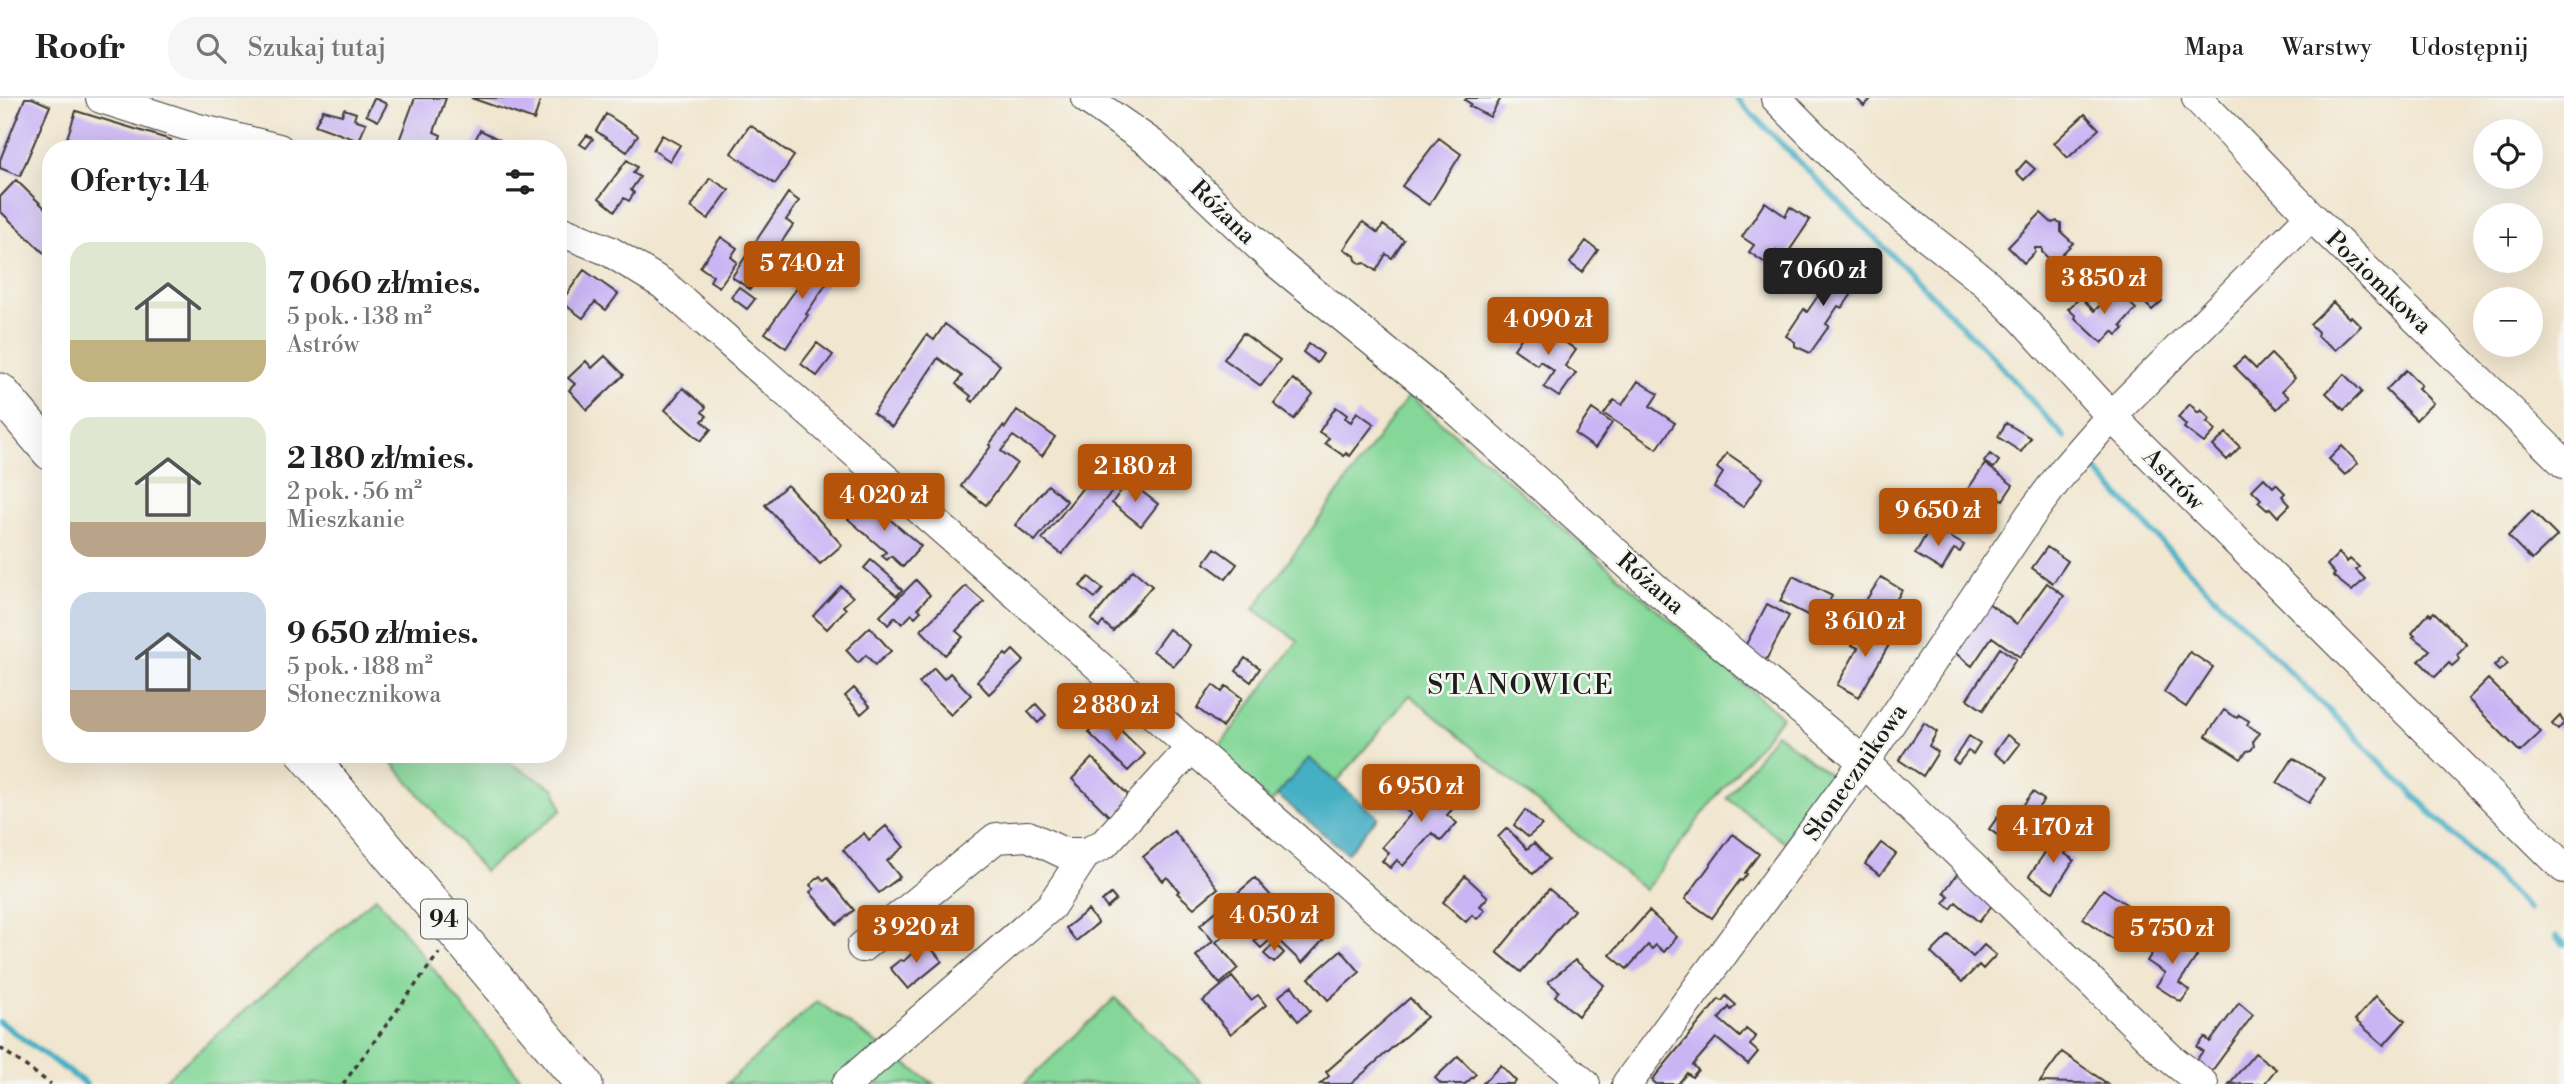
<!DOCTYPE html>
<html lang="pl">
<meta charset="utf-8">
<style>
body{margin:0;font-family:"Libre Bodoni",serif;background:#f6f6f6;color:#222;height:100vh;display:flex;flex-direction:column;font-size:26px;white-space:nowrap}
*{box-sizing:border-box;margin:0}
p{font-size:23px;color:#767676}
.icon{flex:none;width:38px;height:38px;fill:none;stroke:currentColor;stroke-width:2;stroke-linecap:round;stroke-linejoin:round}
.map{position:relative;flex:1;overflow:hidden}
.sheet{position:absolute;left:42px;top:42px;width:525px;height:623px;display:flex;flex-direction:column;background:#fff;border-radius:28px;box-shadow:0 7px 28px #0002}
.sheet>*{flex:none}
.fabs{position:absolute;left:2473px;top:21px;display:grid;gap:14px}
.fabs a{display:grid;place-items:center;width:70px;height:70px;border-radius:50%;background:#fff;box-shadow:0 7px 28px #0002;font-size:35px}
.price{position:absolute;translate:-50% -60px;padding:0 16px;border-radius:7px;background:#b45309;color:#fff;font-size:23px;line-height:46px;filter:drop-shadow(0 2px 4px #0008)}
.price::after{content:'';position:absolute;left:50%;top:42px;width:21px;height:16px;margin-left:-10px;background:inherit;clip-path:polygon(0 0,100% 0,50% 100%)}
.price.on{background:#222;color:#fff}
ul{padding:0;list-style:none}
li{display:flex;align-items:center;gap:21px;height:175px;padding:0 28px}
li span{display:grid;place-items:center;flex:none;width:196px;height:140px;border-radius:21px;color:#555}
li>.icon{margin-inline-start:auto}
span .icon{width:84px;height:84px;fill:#fffc;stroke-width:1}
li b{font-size:30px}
h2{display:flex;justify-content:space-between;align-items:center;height:84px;padding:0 28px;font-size:30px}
header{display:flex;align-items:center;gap:42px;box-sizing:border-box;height:98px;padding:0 35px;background:#fff;border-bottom:2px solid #e0e0e0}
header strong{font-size:33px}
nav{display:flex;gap:38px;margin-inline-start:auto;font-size:24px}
.search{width:490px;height:63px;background:#f6f6f6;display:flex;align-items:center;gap:18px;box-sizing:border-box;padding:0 24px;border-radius:28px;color:#767676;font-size:26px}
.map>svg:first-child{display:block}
.green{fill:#84d798;stroke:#507a5a;stroke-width:2}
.water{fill:#45afc4;stroke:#306670;stroke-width:2}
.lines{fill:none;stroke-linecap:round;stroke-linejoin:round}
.stream{stroke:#45afc4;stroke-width:6}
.building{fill:#c9b4f4}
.minor-casing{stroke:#3c3a37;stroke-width:32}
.major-casing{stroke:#3c3a37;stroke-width:39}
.path{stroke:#3c3a37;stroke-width:3.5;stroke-dasharray:5 5;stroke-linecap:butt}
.minor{stroke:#fff;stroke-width:30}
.major{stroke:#fff;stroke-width:37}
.labels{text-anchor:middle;stroke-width:5;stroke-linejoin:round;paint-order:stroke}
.shield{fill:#f6f6f2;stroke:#5d5d5c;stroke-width:2}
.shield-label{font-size:23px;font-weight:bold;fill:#1c1c1c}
.street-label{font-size:24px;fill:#1c1c1c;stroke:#f6f6f2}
.quarter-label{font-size:28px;letter-spacing:2px;fill:#1c1c1c;stroke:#f6f6f2}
</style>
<header>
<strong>Roofr</strong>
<div class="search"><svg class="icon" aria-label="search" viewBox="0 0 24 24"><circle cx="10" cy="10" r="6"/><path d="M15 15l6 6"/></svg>Szukaj tutaj</div>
<nav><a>Mapa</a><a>Warstwy</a><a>Udostępnij</a></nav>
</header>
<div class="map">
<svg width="2564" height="986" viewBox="0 0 2564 986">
<rect width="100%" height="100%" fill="#f6f6f2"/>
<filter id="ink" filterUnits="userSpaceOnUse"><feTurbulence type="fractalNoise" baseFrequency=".0143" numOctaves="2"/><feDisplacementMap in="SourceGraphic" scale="14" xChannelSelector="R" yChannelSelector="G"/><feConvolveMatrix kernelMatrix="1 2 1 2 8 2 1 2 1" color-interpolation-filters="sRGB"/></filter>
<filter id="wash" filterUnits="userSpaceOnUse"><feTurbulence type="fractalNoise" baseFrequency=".00686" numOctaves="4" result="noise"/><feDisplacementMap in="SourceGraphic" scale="28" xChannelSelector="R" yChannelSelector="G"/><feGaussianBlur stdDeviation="1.57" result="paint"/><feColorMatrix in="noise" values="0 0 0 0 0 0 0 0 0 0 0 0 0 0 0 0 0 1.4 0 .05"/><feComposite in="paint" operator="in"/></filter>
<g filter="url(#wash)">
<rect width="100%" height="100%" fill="#f1e6cf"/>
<!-- green -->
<path class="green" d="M1409,297L1782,619L1712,704L1645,792L1522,692L1410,597L1337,684L1309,660L1271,705L1215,654L1298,543L1254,511Z
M1776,635L1834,680L1785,745L1727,700Z
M385,656H494L555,691L562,712L484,773Z
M376,799L525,986H160Z
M1115,900L1203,986H1024Z
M817,903L934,986H726Z"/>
<!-- water -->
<path class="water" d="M1309,660L1378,719L1347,755L1277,697Z"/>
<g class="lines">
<!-- stream -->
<path class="stream" d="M1736,0L1992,258L2064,339
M2090,366L2181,465L2528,811
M2556,839L2564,846
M0,924L86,986"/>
</g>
<g id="blocks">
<!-- building -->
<path class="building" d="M25,0H32L50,8L20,78L0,70V62Z
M374,0L387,6L378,23L366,17Z
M415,0H446L434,34L441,37L438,46L430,43L427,51H396Z
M471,0H541L534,22Z
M1467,0H1501L1490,19L1469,8L1471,6L1465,2Z
M1856,0H1872L1864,8Z
M344,11L356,15L354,21L366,25L359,43L315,27L323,12L342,17Z
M76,13L171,42L168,51H103L67,40Z
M606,16L638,37L627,54L596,33Z
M2085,16L2099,31L2068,60L2054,45Z
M750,27L794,58L775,86L731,55Z
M480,32L500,42L495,51H471Z
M587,37L593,41L586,50L580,46Z
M662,37L680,47L670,63L653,52Z
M1439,40L1461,56L1429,107L1402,88Z
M627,62L637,69L633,75L640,79L631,92L634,95L629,103L624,100L615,113L599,100Z
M2026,63L2035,71L2024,82L2016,74Z
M710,80L729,92L708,121L691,109Z
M16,82L51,116V154L47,158L0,113V99Z
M788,95L799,103L786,122L793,127L750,191L732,179Z
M1765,104L1785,118L1790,109L1810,122L1785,159L1776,153L1767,166L1749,154L1754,147L1742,139Z
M2041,115L2052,125L2057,123L2061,125V134L2073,145L2053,165L2042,154V150H2035V154L2024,165L2008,149Z
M1363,124L1378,135L1383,127L1404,142L1392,160L1386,156L1376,173L1365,165L1361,166L1356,162L1355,158L1344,151Z
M721,139L737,150L731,159L737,164L719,189L710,183L713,178L700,169Z
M1586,143L1598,152L1582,174L1570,165Z
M822,155L839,167L806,216L808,217L786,250L765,235Z
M1834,166L1844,173L1848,172L1860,184L1842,210L1838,208L1826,226L1829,228L1810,255L1795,248V244L1786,238L1804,211L1807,214L1820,195L1816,193Z
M584,172L618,196L606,212L595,204L583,220L561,204Z
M2144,184L2162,203L2152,212L2133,193Z
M739,189L755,201L747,211L731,199Z
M2116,192L2136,211L2121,228L2124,231L2117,237L2113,233L2102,245L2075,220L2076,218L2068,211L2081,199L2094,213Z
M2333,204L2349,220L2351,218L2361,228L2336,252L2317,238L2318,234L2310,226Z
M945,226L1000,267L973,304L969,301L971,298L956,286L962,278L938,260L892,329L873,315L927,237L934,242Z
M1531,226L1552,241L1555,237L1576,252L1565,268L1576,275L1559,299L1544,289L1554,273L1540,263L1537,267L1514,251Z
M1243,235L1280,262L1261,288L1224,261Z
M817,245L833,257L817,278L801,266Z
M1309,246L1323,256L1317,265L1303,254Z
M2271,256L2295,280L2282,293L2289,299L2277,311L2234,268L2244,259L2256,271Z
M605,258L624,277L587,312L569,292L575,286L568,280L586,263L592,270Z
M2406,272L2421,287L2418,290L2433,305L2416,322L2386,292Z
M2344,276L2362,294L2344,312L2326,295Z
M1293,281L1313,296L1294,321L1274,306Z
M1638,283L1658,296L1650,308L1675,325L1657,351L1604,316L1614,302L1622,307Z
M683,290L706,309L702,314L707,318L702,323L711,331L701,343L665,312Z
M2190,306L2198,315L2201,312L2210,321L2207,324L2216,332L2204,345L2184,330L2186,327L2178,319Z
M1336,309L1347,317L1345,320L1351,324L1357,314L1374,326L1350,358L1346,355L1344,358L1325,345L1329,340L1319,334Z
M1592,311L1612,325L1595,350L1575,336Z
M1017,312L1055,339L1042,358L1013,338L1001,353L1017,365L986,407L961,388L991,348L989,347L1003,328L1005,330Z
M2006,325L2031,340L2021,354L1998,339Z
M2226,335L2240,349L2227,362L2213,348Z
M2342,348L2358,365L2345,377L2329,361Z
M1727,355L1763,380L1743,409L1714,389L1723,375L1717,370Z
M1990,356L1999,363L1994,370L1984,364Z
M1985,366L2013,387L2003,402L1997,399L1987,413L1964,397Z
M1093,377L1113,392L1062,456L1042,441Z
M2264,380L2273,389L2276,386L2285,395L2282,398L2290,407L2278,419L2270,410L2267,412L2258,404L2261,401L2252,392Z
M1128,383L1158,406L1141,428L1112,405Z
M787,387L842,447L820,466L765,407Z
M1048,387L1067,403L1035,443L1015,427Z
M865,400L921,448L903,469L891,458L887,462L882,458L886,454L848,421Z
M2532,413L2557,438L2532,462L2508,438Z
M1931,428L1964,447L1960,454L1954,451L1942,472L1915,456Z
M2047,449L2068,463L2053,485L2032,470Z
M1215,450L1237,466L1226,481L1204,465Z
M2339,455L2347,464L2350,461L2359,469L2356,472L2365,481L2352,493L2333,478L2335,476L2327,467Z
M871,462L893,481L892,482L902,492L897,498L864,470Z
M1133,472L1152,488L1113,533L1103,524L1099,529L1091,522Z
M1793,478L1832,498L1819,523L1780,503Z
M1089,479L1103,491L1095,500L1080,488Z
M1881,479L1902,492L1892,509L1895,511L1892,516L1889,514L1881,527L1859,513Z
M916,482L930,497L918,510L921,513L915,519L912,516L902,526L895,519L888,527L880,518Z
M2047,485L2064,498L2020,559L1992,539L1972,568L1954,554L1988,505L2017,526Z
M841,488L853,499L843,508L846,511L827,531L813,518Z
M966,488L984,504L956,533L963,539L945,557L921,532Z
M1767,506L1789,518L1765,564L1743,552Z
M2434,514L2467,547L2457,557L2460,561L2452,568L2449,565L2435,579L2419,563L2430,552L2413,539L2415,538L2412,535L2429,515L2431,517Z
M1873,525L1894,538L1859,599L1837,587L1858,550L1852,547L1858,537L1864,540Z
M870,529L891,553L875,567L866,557L858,565L846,552Z
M1169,531L1190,547L1185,556L1174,568L1153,553Z
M2000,550L2016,561L1983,612L1967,601Z
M1013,552L1024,563L989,596L977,583L1005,556L1007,558Z
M2190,554L2213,569L2186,609L2164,594Z
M1245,560L1260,570L1251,584L1236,573Z
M2502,560L2508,566L2499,573L2494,568Z
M934,570L944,581L950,575L971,597L951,617L919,585Z
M2488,581L2541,634L2520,654L2468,601Z
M1213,587L1222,594L1226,588L1242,600L1222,629L1197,610Z
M854,590L870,608L861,616L845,598Z
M1036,606L1046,617L1038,625L1028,614Z
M2224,612L2237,620L2239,617L2249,623L2247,627L2259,635L2253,644L2254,648L2251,652L2247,653L2241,661L2206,638Z
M1105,617L1145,656L1128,673L1088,634Z
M2560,618L2564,625L2558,632L2552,626Z
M1924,625L1937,634L1929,648L1938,654L1923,678L1899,662Z
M2007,637L2020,646L2006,664L1994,655Z
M1969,638L1980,645L1973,656L1968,653L1958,666L1953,662Z
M1092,660L1132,701L1112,721L1072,681Z
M2293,660L2325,680L2309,705L2277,685Z
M1439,684L1460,703L1447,717L1457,725L1441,743L1432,735L1403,768L1397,762L1390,770L1382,763L1389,755L1382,749L1411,716L1401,709L1417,691L1426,699Z
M2033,694L2044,702L2011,747L1989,731L2005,709L2016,717Z
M1525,712L1542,727L1528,739L1514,727Z
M886,728L904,749L887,763L900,779L879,795L843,752L864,735L869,742Z
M1507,730L1527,751L1534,745L1549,761L1533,776L1498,739Z
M1174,733L1218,790L1194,810L1177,795L1179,793L1167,779L1163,783L1143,759Z
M1733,736L1759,756L1745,775L1747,776L1742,783L1740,782L1712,820L1685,801Z
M2057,737L2071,747L2065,756L2074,762L2053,794L2029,778Z
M1881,745L1896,756L1880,777L1865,766Z
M1958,775L1993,806L1979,824L1956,804L1951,811L1944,805L1949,798L1944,794Z
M820,778L824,783L828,780L854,812L837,826L810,794L814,791L810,787Z
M1465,778L1488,799L1480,808L1485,812L1477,821L1472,817L1466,824L1443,804Z
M1255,780L1271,798L1216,844L1238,870L1220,886L1196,858L1213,843L1200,827Z
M1549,791L1574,812L1521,874L1497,854Z
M2103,791L2141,816L2121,846L2083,820Z
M1111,796L1116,802L1107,810L1102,803Z
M1088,812L1098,825L1076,843L1066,830Z
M1649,813L1677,839L1664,854L1656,847L1652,851L1648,847L1627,871L1610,857Z
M1305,820L1326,839L1302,865L1277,841L1284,833L1289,838Z
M1264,834L1271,841L1261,850L1254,843Z
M2165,836L2197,858L2179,885L2190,892L2181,904L2156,888L2165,875L2147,863Z
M1949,837L1973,859L1984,847L1996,857L1983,871L1979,867L1962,884L1931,855Z
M925,843L942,863L908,891L890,870L900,862L904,863Z
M1274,845L1284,855L1274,865L1264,856Z
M1341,852L1360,874L1328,902L1309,880Z
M1575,862L1604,887L1578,918L1555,898L1559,893L1548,884Z
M1232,879L1251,902L1258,897L1266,907L1231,936L1203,903Z
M1292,888L1310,913L1298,923L1279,898Z
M1726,898L1736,907L1731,912L1729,909L1719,921L1740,939L1746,931L1756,939L1750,947L1758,954L1748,966L1716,940L1693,967L1698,972L1692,979L1687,975L1678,986H1656L1652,982L1719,901L1722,903Z
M2376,898L2405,923L2384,947L2355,922Z
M1410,900L1427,919L1351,986H1320L1329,978L1326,974Z
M2239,905L2253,917L2206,981L2191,969L2203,953L2197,949L2205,939L2210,944Z
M2062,954L2086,971L2108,986L2040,984Z
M2255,955L2276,971L2264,986H2229Z
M1458,958L1476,976L1465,986H1441L1435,980Z
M1501,967L1516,983L1514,986H1482Z"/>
</g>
</g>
<g filter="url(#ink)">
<use href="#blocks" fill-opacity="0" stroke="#3c3a37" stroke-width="2"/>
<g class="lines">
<!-- minor casing -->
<g class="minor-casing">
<path id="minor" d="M101,0L195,30L279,51
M1086,0L1152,46L1276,164L1455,310L1657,492L1864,664L2170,960L2203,986
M1776,0L1860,85L1986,185L2021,219L2111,318L2564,770
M2197,0L2311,118L2564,365
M558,132L609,153L663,186L1403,835L1585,986
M862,849L996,740L1028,738L1064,755H1086L1104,746L1192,649
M847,986L1051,808L1086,755
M1627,986L1864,664L2032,415L2065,371L2111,318L2311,118"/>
</g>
<!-- major casing -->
<g class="major-casing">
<path id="major" d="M0,294L51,354
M306,656L584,986"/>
</g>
<!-- path -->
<path class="path" d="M0,950L51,986
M343,986L439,855"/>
<!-- minor -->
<use href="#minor" class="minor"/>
<!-- major -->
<use href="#major" class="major"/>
</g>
</g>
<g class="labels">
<!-- shield labels -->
<rect class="shield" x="421" y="801.5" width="46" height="39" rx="5"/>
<g class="shield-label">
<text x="444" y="829">94</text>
</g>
<!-- street labels -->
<g class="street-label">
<text transform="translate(1223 114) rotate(44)" y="8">Różana</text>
<text transform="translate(2379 184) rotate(44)" y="8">Poziomkowa</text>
<text transform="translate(2174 381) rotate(45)" y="8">Astrów</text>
<text transform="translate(1651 485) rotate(41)" y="8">Różana</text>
<text transform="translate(1855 674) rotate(-55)" y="8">Słonecznikowa</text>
</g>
<!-- quarter labels -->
<g class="quarter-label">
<text x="1521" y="596">STANOWICE</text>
</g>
</g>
</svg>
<div class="fabs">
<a><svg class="icon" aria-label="locate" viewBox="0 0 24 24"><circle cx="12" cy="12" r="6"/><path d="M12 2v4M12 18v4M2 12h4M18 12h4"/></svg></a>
<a>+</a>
<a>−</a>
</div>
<b class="price" style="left:802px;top:203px">5 740 zł</b>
<b class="price on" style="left:1823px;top:210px">7 060 zł</b>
<b class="price" style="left:2104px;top:218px">3 850 zł</b>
<b class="price" style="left:1548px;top:259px">4 090 zł</b>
<b class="price" style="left:1135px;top:406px">2 180 zł</b>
<b class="price" style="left:884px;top:435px">4 020 zł</b>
<b class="price" style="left:1938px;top:450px">9 650 zł</b>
<b class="price" style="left:1865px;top:561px">3 610 zł</b>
<b class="price" style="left:1116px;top:645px">2 880 zł</b>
<b class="price" style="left:1421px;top:726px">6 950 zł</b>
<b class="price" style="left:2053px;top:767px">4 170 zł</b>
<b class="price" style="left:1274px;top:855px">4 050 zł</b>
<b class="price" style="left:916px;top:867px">3 920 zł</b>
<b class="price" style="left:2172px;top:868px">5 750 zł</b>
<section class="sheet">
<h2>Oferty: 14<svg class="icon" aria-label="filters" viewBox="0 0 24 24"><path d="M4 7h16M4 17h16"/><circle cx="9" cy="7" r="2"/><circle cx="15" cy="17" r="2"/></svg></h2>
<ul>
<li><span style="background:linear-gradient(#dfe7d0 70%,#c2b280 0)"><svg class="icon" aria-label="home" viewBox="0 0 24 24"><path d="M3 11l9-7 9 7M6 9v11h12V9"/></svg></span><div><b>7 060 zł/mies.</b><p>5 pok. · 138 m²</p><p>Astrów</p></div></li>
<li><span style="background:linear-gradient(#dfe7d0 75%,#b9a48a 0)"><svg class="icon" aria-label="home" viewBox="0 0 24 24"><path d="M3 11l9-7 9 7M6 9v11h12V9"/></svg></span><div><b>2 180 zł/mies.</b><p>2 pok. · 56 m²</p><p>Mieszkanie</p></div></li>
<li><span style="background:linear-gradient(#c9d6e8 70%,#b9a48a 0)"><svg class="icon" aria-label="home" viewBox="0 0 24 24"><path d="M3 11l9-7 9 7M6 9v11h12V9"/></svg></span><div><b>9 650 zł/mies.</b><p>5 pok. · 188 m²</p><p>Słonecznikowa</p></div></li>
</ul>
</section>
</div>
